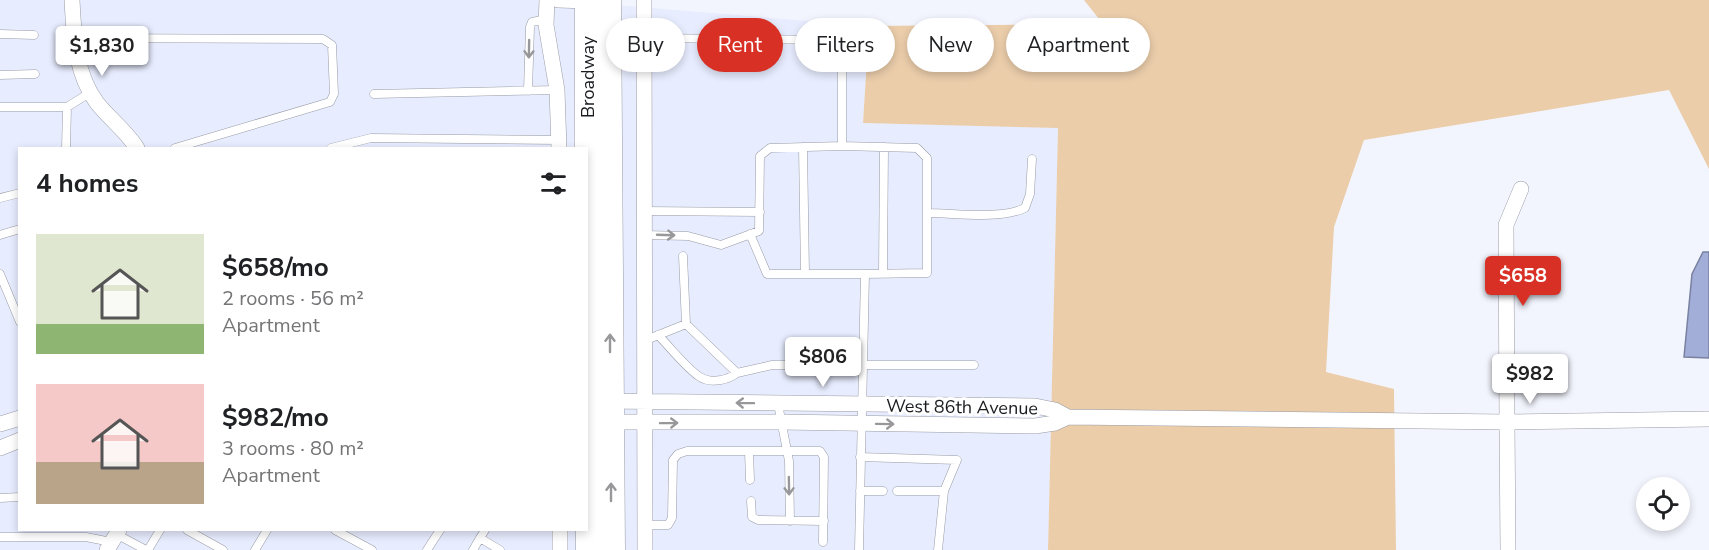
<!DOCTYPE html>
<meta charset="utf-8">
<style>
body{margin:0;font-family:"Nunito Sans",sans-serif;background:#f2f2f2;color:#202124;height:100vh;display:flex;flex-direction:column;font-size:22px;white-space:nowrap}
*{box-sizing:border-box;margin:0}
p{font-size:20px;color:#757577}
.icon{flex:none;width:33px;height:33px;fill:none;stroke:currentColor;stroke-width:2;stroke-linecap:round;stroke-linejoin:round}
.map{position:relative;flex:1;overflow:hidden}
.side{position:absolute;left:18px;top:147px;width:570px;height:384px;display:flex;flex-direction:column;background:#fff;border-radius:0px;box-shadow:0 3px 9px #0003}
.side>*{flex:none}
.top-card{position:absolute;left:606px;top:18px;width:570px;height:54px;display:flex;gap:12px}
.tools{position:absolute;left:1636px;top:477px;display:grid;gap:12px}
.tools a{display:grid;place-items:center;width:54px;height:54px;border-radius:50%;background:#fff;box-shadow:0 3px 9px #0003;font-size:30px}
.price{position:absolute;translate:-50% -51px;padding:0 14px;border-radius:6px;background:#fff;color:#222;font-size:20px;line-height:39px;filter:drop-shadow(0 2px 3px #0008)}
.price::after{content:'';position:absolute;left:50%;top:36px;width:18px;height:14px;margin-left:-9px;background:inherit;clip-path:polygon(0 0,100% 0,50% 100%)}
.price.on{background:#d93025;color:#fff}
ul{padding:0;list-style:none}
li{display:flex;align-items:center;gap:18px;height:150px;padding:0 18px}
li span{display:grid;place-items:center;flex:none;width:168px;height:120px;border-radius:0px;color:#555}
li>.icon{margin-inline-start:auto}
span .icon{width:72px;height:72px;fill:#fffc;stroke-width:1}
li b{font-size:26px}
h2{display:flex;justify-content:space-between;align-items:center;height:72px;padding:0 18px;font-size:26px}
.tag{padding:0 21px;border-radius:27px;background:#fff;box-shadow:0 3px 9px #0003;font-size:21px;line-height:54px}
.tag.on{background:#d93025;color:#fff}
.map>svg:first-child{display:block}
.built{fill:#e7ecfe;fill-rule:evenodd}
.green{fill:#ebcdaa}
.water{fill:#a2add8;stroke:#7981a0;stroke-width:1.5}
.lines{fill:none;stroke-linecap:round;stroke-linejoin:round}
.lane-casing{stroke:#989ba5;stroke-width:9}
.street-casing{stroke:#989ba5;stroke-width:16}
.primary-casing{stroke:#989ba5;stroke-width:27}
.lane{stroke:#fff;stroke-width:8}
.street{stroke:#fff;stroke-width:15}
.primary{stroke:#fff;stroke-width:26}
.oneway{stroke:#98989a}
.labels{text-anchor:middle;stroke-width:6;stroke-linejoin:round;paint-order:stroke}
.street-label{font-size:18px;fill:#191b1e;stroke:#fff}
</style>
<div class="map">
<svg width="1709" height="550" viewBox="0 0 1709 550">
<rect width="100%" height="100%" fill="#f3f5fe"/>
<!-- built -->
<path class="built" d="M0,0H553L869,26L863,123L1058,127L1048,550H0ZM20,148H586V530H20Z"/>
<!-- green -->
<path class="green" d="M1084,0H1709V169L1669,90L1364,140L1334,227L1326,372L1394,389L1396,550H1048L1058,128L863,123L869,26L1103,24Z"/>
<!-- water -->
<path class="water" d="M1703,252H1709V358L1684,357L1692,274Z"/>
<g class="lines">
<!-- lane casing -->
<g class="lane-casing">
<path id="lane" d="M0,34L34,35
M74,38L323,39L332,45L334,94L330,102L175,148
M643,38L842,40V146L770,148L760,156L759,231L721,245L688,236L644,235
M0,75L35,74
M528,91L530,27L532,22L547,19
M374,94L557,90
M0,107H67
M842,146L917,148L927,158V273L865,274
M803,147L805,274
M66,148L67,107L91,92
M331,148L371,138L559,140
M0,198L20,193
M644,211L760,212
M927,213C956,213 999,220 1025,208L1030,194L1032,159
M750,234L767,274H865L859,550
M0,235L20,229
M683,256L686,324
M883,273L884,147
M0,274L20,322
M658,335C670,347 687,369 700,377C711,384 728,380 737,373
M646,340L686,324L737,373L772,365H974
M778,404L789,461L790,521
M749,451L750,480
M860,457L957,460L944,491L938,550
M860,491H883
M897,491H944
M0,498L20,497
M751,501L752,517L758,520L824,521
M645,525H668L672,518L673,460L678,454L687,451H820L824,457L823,542
M187,530L223,550
M335,530L372,550
M485,530L480,538L500,550
M116,534L146,550
M0,537H86L111,542
M148,550L160,530
M255,550L267,530
M427,550L440,530
M473,550L480,538"/>
</g>
<!-- street casing -->
<g class="street-casing">
<path id="street" d="M72,0C74,36 75,73 97,103C110,119 126,131 137,148
M547,0L546,25L557,90L559,148
M558,0L588,1L592,6
M644,0L645,550
M1068,417L1507,422L1506,225L1521,189
M604,422H781L1035,426L1055,423L1068,417L1055,410L1035,406L605,401
M0,424L20,418
M0,448L20,440
M560,530V550
M107,550L119,530
M1508,550L1507,422L1709,419"/>
</g>
<!-- primary casing -->
<g class="primary-casing">
<path id="primary" d="M588,0L587,422L589,550
M608,0L612,550"/>
</g>
<!-- lane -->
<use href="#lane" class="lane"/>
<!-- street -->
<use href="#street" class="street"/>
<!-- primary -->
<use href="#primary" class="primary"/>
</g>
<!-- one-way arrows -->
<defs><path id="oneway-shaft" d="M-6 0H5M1.5-3L5.5 0L1.5 3" fill="none" stroke-width="1.6" stroke-linecap="round" stroke-linejoin="round" transform="scale(1.5)"/></defs>
<g class="oneway">
<use href="#oneway-shaft" transform="translate(529 49) rotate(91)"/>
<use href="#oneway-shaft" transform="translate(666 235) rotate(2)"/>
<use href="#oneway-shaft" transform="translate(610 343) rotate(-90)"/>
<use href="#oneway-shaft" transform="translate(745 403) rotate(-179)"/>
<use href="#oneway-shaft" transform="translate(669 423) rotate(-1)"/>
<use href="#oneway-shaft" transform="translate(885 424) rotate(1)"/>
<use href="#oneway-shaft" transform="translate(789 486) rotate(89)"/>
<use href="#oneway-shaft" transform="translate(611 492) rotate(-90)"/>
</g>
<g class="labels">
<!-- street labels -->
<g class="street-label">
<text transform="translate(588 77) rotate(-90)" y="6">Broadway</text>
<text transform="translate(962 407) rotate(1)" y="6">West 86th Avenue</text>
</g>
</g>
</svg>
<div class="tools">
<a><svg class="icon" aria-label="locate" viewBox="0 0 24 24"><circle cx="12" cy="12" r="6"/><path d="M12 2v4M12 18v4M2 12h4M18 12h4"/></svg></a>
</div>
<b class="price" style="left:102px;top:77px">$1,830</b>
<b class="price on" style="left:1523px;top:307px">$658</b>
<b class="price" style="left:823px;top:388px">$806</b>
<b class="price" style="left:1530px;top:405px">$982</b>
<div class="top-card">
<a class="tag">Buy</a>
<a class="tag on">Rent</a>
<a class="tag">Filters</a>
<a class="tag">New</a>
<a class="tag">Apartment</a>
</div>
<section class="side">
<h2>4 homes<svg class="icon" aria-label="filters" viewBox="0 0 24 24"><path d="M4 7h16M4 17h16"/><circle cx="9" cy="7" r="2"/><circle cx="15" cy="17" r="2"/></svg></h2>
<ul>
<li><span style="background:linear-gradient(#dfe7d0 75%,#8fb573 0)"><svg class="icon" aria-label="home" viewBox="0 0 24 24"><path d="M3 11l9-7 9 7M6 9v11h12V9"/></svg></span><div><b>$658/mo</b><p>2 rooms · 56 m²</p><p>Apartment</p></div></li>
<li><span style="background:linear-gradient(#f6c9c9 65%,#b9a48a 0)"><svg class="icon" aria-label="home" viewBox="0 0 24 24"><path d="M3 11l9-7 9 7M6 9v11h12V9"/></svg></span><div><b>$982/mo</b><p>3 rooms · 80 m²</p><p>Apartment</p></div></li>
</ul>
</section>
</div>
